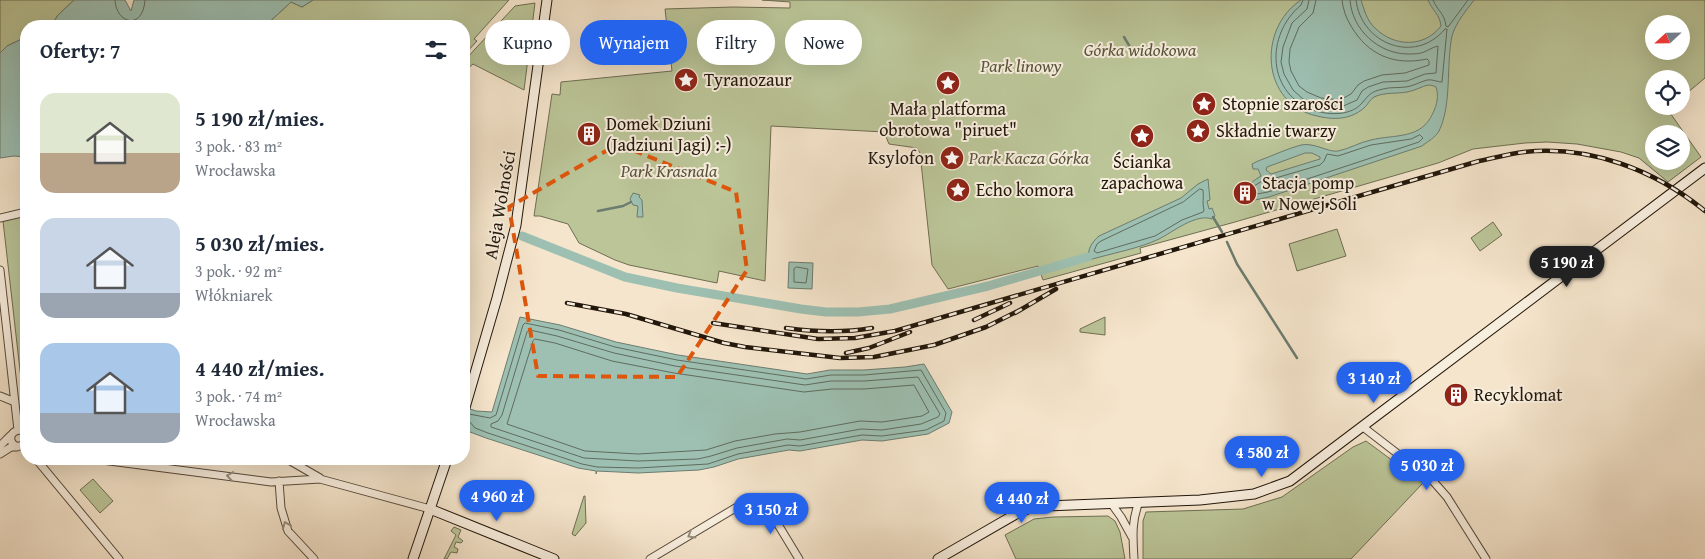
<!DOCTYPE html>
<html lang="pl">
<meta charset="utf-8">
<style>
body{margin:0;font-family:"Gentium Book Plus",serif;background:#f2f2f3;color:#1f2937;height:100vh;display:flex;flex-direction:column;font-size:19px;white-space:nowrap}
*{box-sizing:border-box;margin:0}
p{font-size:16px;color:#747a83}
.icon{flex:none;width:28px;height:28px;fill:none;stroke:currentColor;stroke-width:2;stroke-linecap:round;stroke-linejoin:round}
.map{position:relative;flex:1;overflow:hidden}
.details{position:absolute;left:20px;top:20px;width:450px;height:445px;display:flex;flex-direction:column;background:#fff;border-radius:20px;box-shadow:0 5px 20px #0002}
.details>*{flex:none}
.banner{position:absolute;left:485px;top:20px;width:475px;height:45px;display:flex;gap:10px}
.needle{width:32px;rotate:248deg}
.buttons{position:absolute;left:1645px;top:15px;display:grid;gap:10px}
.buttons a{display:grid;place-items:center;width:45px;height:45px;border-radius:50%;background:#fff;box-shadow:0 5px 20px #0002;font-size:25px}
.price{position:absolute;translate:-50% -42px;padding:0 11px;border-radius:18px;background:#2563eb;color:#fff;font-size:16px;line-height:32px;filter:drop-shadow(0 1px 2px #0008)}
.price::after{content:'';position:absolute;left:50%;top:30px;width:15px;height:11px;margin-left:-8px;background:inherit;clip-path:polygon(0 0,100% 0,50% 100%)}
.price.current{background:#222;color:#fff}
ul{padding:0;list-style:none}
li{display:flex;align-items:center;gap:15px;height:125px;padding:0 20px}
li span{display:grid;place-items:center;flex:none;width:140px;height:100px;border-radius:15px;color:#555}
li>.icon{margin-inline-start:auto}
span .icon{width:60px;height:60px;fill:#fffc;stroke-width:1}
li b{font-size:21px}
h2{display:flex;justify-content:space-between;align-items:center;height:60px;padding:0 20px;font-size:21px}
.tag{padding:0 18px;border-radius:22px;background:#fff;box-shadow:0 5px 20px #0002;font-size:18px;line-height:45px}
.tag.current{background:#2563eb;color:#fff}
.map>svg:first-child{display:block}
.green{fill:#bbc598;stroke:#6e6e52;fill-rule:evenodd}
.water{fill:#9dc0b2;stroke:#6c7c6f;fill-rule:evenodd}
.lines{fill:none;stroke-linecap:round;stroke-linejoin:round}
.shore{stroke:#606c5e;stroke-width:1}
.stream{stroke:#6c7c6f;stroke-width:2.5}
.canal{stroke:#9dc0b2;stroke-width:9}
.street-casing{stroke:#574a3b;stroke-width:9}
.secondary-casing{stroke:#22170b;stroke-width:11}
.street{stroke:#f8eede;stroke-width:7}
.secondary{stroke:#f8eede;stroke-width:9}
.rail-casing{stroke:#22170b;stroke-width:4.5}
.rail{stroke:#f8eede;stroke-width:2.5;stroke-dasharray:8;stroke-linecap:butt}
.oneway{stroke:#988d7f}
.marked{fill:none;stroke:#de560c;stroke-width:4;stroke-dasharray:10 6;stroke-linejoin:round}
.labels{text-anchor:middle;stroke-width:4;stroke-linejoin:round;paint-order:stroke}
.park-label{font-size:18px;font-style:italic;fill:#58543c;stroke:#f8eede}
.poi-label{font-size:18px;fill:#22170b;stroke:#f8eede;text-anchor:start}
.street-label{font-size:18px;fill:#22170b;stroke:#f8eede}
</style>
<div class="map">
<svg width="1705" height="559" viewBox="0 0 1705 559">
<rect width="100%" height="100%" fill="#f5e5cc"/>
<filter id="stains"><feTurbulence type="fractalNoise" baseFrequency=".004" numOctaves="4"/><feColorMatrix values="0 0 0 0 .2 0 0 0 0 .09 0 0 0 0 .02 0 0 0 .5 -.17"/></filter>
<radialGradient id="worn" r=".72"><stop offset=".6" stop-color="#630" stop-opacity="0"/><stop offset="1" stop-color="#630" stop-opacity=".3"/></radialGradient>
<!-- green -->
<path class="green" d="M0,0H74L58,15L51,26H26V37L7,46L0,53Z
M313,0H509L474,39L477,41L464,55V26H265L291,2L302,7Z
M762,0H1705V78L1681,98V79H1654V106H1672L1668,110L1701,157L1668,182L1639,158L1621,152L1577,144L1547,142L1525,143L1473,149L1438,163L1235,222L1140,248L1141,253L1043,280L1038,266L948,289L932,265L920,153L917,148L889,144L884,132L771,126L765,281L719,271L717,283L629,265L615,260L579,243L568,224L540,216H534L552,94L560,95L561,82L672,71L665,9L733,7L790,8V2ZM1654,24H1681V51H1654ZM1654,134H1681V161H1654Z
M535,3L524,90L473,64L464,72V61L515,6Z
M26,214V379H21L3,221Z
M1493,222L1502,235L1480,251L1471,238Z
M1337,229L1346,256L1297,271L1289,244Z
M1105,317V335L1080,332V329Z
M1366,441L1423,483L1351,559H1143V521L1146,512L1243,509L1282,497L1353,447Z
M93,479L113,501L100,513L80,490Z
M584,496H585L586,523L575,536L572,534Z
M1108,516L1115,521L1120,532L1125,559H1016L1005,535L1034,519L1053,517Z
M454,527L461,530L458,537L463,541L461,543L456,542L454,547L458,549L457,553L451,552L447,559H444L456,535L451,531Z"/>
<!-- water -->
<path class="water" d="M74,0H125L131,11L134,0H313L302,7L291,2L265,26H51L58,15Z
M1301,0H1361C1364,9 1367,21 1375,28C1394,47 1424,48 1441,26C1440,15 1432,10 1428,0H1474C1466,11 1456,22 1452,36C1446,65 1452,105 1439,131C1436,137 1427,142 1422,146L1269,197L1255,200C1241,189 1251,182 1261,176L1258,169H1253L1252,164L1258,161C1272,156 1286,149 1301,145C1314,142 1329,153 1338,151C1349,149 1360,142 1371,140C1395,134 1421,140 1433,113C1437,105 1439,95 1436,87C1430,84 1427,85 1422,87C1417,89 1412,91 1407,92C1395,94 1385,92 1374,97C1369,100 1368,105 1364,108C1350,120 1333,120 1317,116C1261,104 1257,29 1301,0ZM1305,153H1312L1320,157V159L1271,174L1266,170L1267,167Z
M26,37V157L14,156L0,158V53L7,46Z
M1208,179L1210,200L1207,201L1209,209L1212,208L1215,216L1212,219C1196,213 1173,232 1159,239C1141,248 1109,254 1089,260C1087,250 1091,243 1099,236L1181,198L1198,184Z
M633,193L640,195L639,197L642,200L643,217H637L638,206L633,205L630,199Z
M789,262L813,263L812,289L788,288Z
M520,317L560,325L616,342L678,355L807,374L830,370H864L905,367L924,364L952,412L949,423L928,434L882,441L862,440L800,451L789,450L738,459L714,467L699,470L638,473L597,471L596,474V471L578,468L486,438L470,432L464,424V407L476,411L492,412Z"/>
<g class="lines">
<!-- shore -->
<path class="shore" d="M115,0C116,24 143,31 145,0
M1303,0L1301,5C1265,35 1266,95 1316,111C1330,115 1351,116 1362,103C1370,94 1370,92 1383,89C1390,87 1398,88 1406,87C1413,86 1420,82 1427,80C1433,79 1437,82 1442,82L1447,29H1445C1415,65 1361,44 1356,0
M1309,0L1307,9L1292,23L1283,47L1281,62L1284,74L1293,90L1303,99L1319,105L1341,107L1357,100L1362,91L1368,87L1383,82L1407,81L1425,74L1436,73L1438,46C1433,47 1429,50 1424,52C1420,54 1413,54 1408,54C1379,54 1352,30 1350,0
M1316,0L1313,13L1299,27L1290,49L1289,62L1291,71L1299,86L1307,92L1321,98L1340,100L1351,94L1358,85L1364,81L1382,75L1405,73L1429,65V61L1427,59C1394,66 1368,55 1351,26C1346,18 1343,9 1342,0
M1433,0C1438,12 1444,12 1446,26L1448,27L1468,0
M1420,135L1423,138L1419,142L1268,192L1257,194L1255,193L1254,186L1267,178L1272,179L1286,175L1320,165L1324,161L1327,154L1338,156L1371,145L1411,139Z
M1200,189L1203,190C1204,198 1202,203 1204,210L1203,212L1182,220L1155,236L1097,253L1094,251L1097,244L1101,241L1183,202Z
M797,267L808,269L806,283L794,282V269Z
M530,330L557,336L614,353L675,366L805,385L831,381H864L918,377L940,414L938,417L921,424L882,430L861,429L800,440L787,439L737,448L711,456L698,459L638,461L584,458L491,427V424L498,421L502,415L527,332Z
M535,339L555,343L612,361L674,373L804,392L832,389H864L914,385L929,412L922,416L896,420L882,422L860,421L800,432L775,434L735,441L706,450L638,454L585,451L507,424L533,341Z
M464,420L469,421L475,428L488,433L582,464L597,467L638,468L708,464L738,454L788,445L800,446L862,435L882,436L926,430L944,421L946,413L921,370L864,375H831L806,379L677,360L615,347L559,330L525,323L523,325L496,415L490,418L469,414"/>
<!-- stream -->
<path class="stream" d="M1124,37L1130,47L1138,53
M598,211L623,206L631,202
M1213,217L1222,232
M1227,242L1237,264L1297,358"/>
<!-- canal -->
<path class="canal" d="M522,236L625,277L677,288L801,309L826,312H858L890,309L988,286L1088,257"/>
<!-- street casing -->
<g class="street-casing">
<path id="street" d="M0,218L26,212
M0,270L18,430
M0,396L15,402
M1363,427L1433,481L1447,497L1486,559
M26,434L21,430C2,431 13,456 26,442
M0,446L10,436
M0,454L11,447H17
M36,459L119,559
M94,459L271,482L320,479L430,509
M287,459L320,478
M279,481L281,508L288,531L314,559
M1111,503L1121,517L1132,537
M650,559L747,501C755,499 759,498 765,503L799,559
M1134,559C1133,539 1131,522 1139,502"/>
</g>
<!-- secondary casing -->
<g class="secondary-casing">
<path id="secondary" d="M464,411L497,298L516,225L547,0
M430,509L554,559
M413,559L447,459
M938,559L1016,514L1030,508L1046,506L1200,500L1254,494L1290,481L1705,168"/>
</g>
<!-- street -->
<use href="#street" class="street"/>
<!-- secondary -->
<use href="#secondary" class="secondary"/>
<!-- rail casing -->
<g class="rail-casing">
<path id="rail" d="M567,303L626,314L724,343L745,347L840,358L874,357L934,345L986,327L1020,310
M1015,313L1056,289
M974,320L1010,303
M713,323L818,339L855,338L895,331L1479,161C1494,158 1509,154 1524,152C1590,145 1655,170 1705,211
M786,328C815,332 843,333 872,328
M846,353L869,348L910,332"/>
</g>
<!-- rail -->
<use href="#rail" class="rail"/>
</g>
<!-- one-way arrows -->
<defs><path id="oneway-chevron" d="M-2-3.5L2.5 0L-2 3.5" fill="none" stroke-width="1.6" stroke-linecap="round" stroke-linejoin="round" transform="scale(1.25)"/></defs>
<g class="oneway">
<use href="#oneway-chevron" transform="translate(230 476) rotate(-172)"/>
<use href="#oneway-chevron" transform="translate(286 525) rotate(-112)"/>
<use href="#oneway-chevron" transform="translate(691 535) rotate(149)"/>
</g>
<!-- marked area -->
<path class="marked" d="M618,144L736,192L747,270L677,377L538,376L509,207Z"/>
<!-- icons -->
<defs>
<g id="sight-disc" transform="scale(1.25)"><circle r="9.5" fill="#8f2418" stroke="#f8eede"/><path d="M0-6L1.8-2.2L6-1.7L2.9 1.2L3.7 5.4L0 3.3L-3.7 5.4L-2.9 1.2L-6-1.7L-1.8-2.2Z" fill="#fff"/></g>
<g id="building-disc" transform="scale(1.25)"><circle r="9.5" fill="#8f2418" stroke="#f8eede"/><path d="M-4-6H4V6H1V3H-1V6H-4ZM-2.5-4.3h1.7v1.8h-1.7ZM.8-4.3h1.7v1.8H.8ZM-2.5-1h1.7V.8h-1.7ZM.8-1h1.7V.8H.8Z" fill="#fff"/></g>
</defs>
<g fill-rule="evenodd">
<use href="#sight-disc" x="686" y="80"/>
<use href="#sight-disc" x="948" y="83"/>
<use href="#sight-disc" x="1204" y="104"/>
<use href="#sight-disc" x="1198" y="131"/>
<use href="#building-disc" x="589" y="134"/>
<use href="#sight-disc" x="1142" y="136"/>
<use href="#sight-disc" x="952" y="158"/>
<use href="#sight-disc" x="958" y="190"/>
<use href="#building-disc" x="1245" y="193"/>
<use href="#building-disc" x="1456" y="395"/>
</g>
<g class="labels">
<!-- park labels -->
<g class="park-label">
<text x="1140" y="56">Górka widokowa</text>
<text x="1021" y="72">Park linowy</text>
<text x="1029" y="164">Park Kacza Górka</text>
<text x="669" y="177">Park Krasnala</text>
</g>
<!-- poi labels -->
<g class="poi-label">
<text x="704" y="86">Tyranozaur</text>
<text x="1222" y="110">Stopnie szarości</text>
<text x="948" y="115" text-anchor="middle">Mała platforma<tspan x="948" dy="21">obrotowa "piruet"</tspan></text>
<text x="606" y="130">Domek Dziuni<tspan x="606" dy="21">(Jadziuni Jagi) :-)</tspan></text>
<text x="1216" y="137">Składnie twarzy</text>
<text x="934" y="164" text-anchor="end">Ksylofon</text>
<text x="1142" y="168" text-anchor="middle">Ścianka<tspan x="1142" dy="21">zapachowa</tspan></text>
<text x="1262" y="189">Stacja pomp<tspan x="1262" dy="21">w Nowej Soli</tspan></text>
<text x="976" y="196">Echo komora</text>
<text x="1474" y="401">Recyklomat</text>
</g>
<!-- street labels -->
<g class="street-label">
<text transform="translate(500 205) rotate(-80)" y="6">Aleja Wolności</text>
</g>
</g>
<rect width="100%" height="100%" filter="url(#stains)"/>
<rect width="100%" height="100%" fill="url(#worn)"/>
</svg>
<div class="buttons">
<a><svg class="needle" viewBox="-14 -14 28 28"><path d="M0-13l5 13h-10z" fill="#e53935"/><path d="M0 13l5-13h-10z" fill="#747a83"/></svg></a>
<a><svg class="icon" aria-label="locate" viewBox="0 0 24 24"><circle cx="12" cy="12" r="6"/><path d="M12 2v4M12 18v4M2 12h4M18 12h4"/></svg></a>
<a><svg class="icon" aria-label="layers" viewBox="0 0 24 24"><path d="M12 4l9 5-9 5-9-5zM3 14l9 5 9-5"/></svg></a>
</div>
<b class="price current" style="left:1567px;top:288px">5 190 zł</b>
<b class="price" style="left:1374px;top:404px">3 140 zł</b>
<b class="price" style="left:1262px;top:478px">4 580 zł</b>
<b class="price" style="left:1427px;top:491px">5 030 zł</b>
<b class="price" style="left:497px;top:522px">4 960 zł</b>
<b class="price" style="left:1022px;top:524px">4 440 zł</b>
<b class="price" style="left:771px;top:535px">3 150 zł</b>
<div class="banner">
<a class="tag">Kupno</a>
<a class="tag current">Wynajem</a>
<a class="tag">Filtry</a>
<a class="tag">Nowe</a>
</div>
<section class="details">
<h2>Oferty: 7<svg class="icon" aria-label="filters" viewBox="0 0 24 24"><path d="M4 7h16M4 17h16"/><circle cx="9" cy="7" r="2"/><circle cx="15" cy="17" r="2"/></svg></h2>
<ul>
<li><span style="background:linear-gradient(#dfe7d0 60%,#b9a48a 0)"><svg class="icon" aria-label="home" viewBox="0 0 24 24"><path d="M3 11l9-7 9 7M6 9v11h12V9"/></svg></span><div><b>5 190 zł/mies.</b><p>3 pok. · 83 m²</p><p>Wrocławska</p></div></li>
<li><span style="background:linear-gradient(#c9d6e8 75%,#9aa5b1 0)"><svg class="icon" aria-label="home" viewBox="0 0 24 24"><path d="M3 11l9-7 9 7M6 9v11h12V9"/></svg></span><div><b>5 030 zł/mies.</b><p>3 pok. · 92 m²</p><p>Włókniarek</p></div></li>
<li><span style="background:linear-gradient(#a9c7e8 70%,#9aa5b1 0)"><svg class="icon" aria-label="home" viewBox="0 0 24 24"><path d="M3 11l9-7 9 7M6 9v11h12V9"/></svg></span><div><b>4 440 zł/mies.</b><p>3 pok. · 74 m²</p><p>Wrocławska</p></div></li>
</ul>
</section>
</div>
